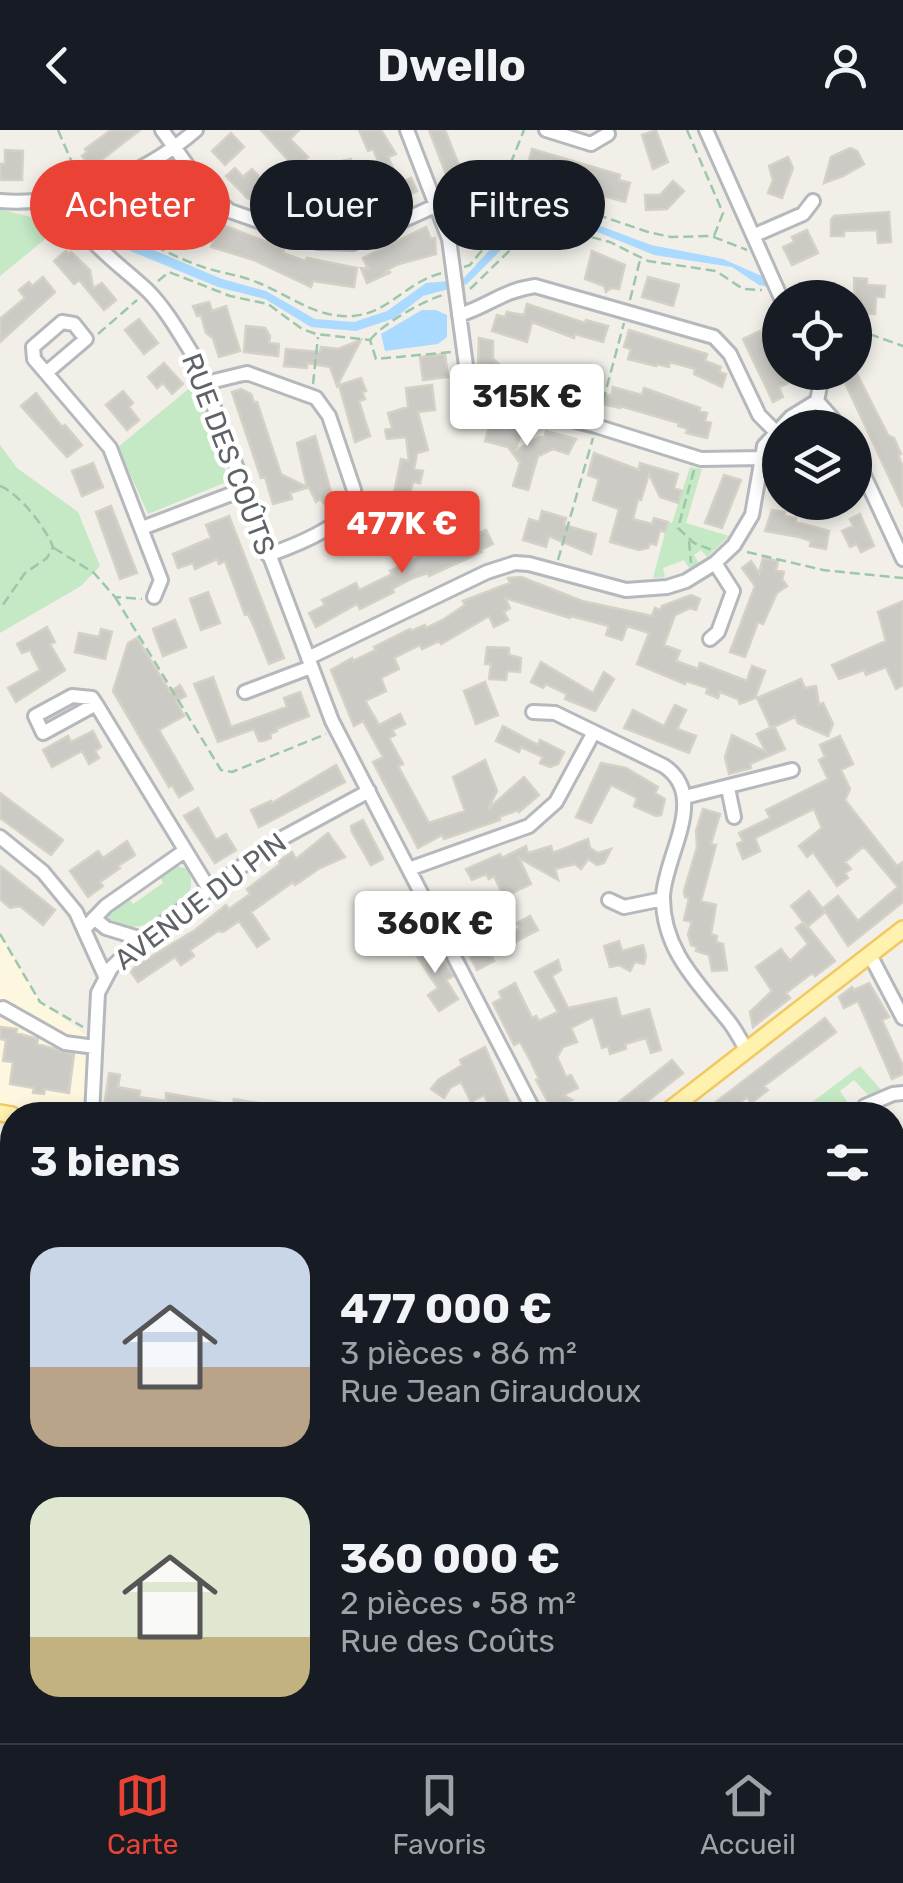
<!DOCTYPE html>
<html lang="fr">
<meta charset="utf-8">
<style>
body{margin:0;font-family:Rubik,sans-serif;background:#20242c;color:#f1f3f6;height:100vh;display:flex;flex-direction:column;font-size:38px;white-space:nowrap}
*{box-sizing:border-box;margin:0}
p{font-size:32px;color:#9ea1a6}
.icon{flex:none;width:55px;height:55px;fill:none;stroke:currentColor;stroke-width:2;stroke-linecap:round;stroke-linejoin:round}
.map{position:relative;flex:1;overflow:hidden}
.side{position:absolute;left:0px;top:972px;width:905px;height:642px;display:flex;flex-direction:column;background:#171b24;border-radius:40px 40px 0 0;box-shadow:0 5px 15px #0003}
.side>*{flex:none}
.banner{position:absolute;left:30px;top:30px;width:845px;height:90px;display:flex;gap:20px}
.fabs{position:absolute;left:762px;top:150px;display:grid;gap:20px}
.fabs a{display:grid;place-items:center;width:110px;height:110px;border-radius:50%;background:#171b24;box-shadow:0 5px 15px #0003;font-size:50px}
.price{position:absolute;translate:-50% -85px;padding:0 22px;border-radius:10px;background:#fff;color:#222;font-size:32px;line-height:65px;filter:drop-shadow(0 2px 5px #0008)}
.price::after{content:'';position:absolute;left:50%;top:60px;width:30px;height:22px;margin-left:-15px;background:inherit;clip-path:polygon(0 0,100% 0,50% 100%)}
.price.active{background:#ea4335;color:#fff}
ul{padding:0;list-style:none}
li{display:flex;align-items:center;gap:30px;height:250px;padding:0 30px}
li span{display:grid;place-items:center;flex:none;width:280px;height:200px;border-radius:30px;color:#555}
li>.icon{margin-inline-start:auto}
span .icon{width:120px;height:120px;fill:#fffc;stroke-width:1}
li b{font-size:42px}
h2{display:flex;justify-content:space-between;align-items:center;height:120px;padding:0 30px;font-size:42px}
.tag{padding:0 35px;border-radius:45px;background:#171b24;box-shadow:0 5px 15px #0003;font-size:35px;line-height:90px}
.tag.active{background:#ea4335;color:#fff}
header{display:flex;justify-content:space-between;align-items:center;height:130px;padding:0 30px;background:#171b24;font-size:45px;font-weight:700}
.menu{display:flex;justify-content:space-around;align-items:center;height:140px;border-top:2px solid #363941;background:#171b24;font-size:28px;color:#9ea1a6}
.menu a{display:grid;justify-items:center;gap:5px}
.menu .active{color:#ea4335}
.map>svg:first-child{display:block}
.commercial{fill:#fef7e0}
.green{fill:#c5e8c5}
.water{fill:#aadaff}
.building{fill:#cccac5;stroke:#d6d1c6;stroke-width:2.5}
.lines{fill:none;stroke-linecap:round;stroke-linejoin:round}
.minor-casing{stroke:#b5b8bc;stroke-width:18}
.major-casing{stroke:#f2c960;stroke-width:20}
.path{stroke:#9cc7a9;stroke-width:2.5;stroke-dasharray:10 5;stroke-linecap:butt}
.minor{stroke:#fff;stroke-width:12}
.major{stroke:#fff2af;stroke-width:15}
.labels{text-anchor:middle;stroke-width:9;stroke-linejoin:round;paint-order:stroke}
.street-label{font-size:28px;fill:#5f6368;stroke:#fff}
</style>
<header><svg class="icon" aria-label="back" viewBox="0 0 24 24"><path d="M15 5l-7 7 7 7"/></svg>Dwello<svg class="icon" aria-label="person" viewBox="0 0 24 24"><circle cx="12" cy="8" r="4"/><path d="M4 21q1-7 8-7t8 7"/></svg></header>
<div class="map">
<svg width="903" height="1613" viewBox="0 0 903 1613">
<rect width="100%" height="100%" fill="#f1efe8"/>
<!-- commercial -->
<path class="commercial" d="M0,804L40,871L89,907L85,985L0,976Z
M0,999L12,1001V1276L0,1271Z"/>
<!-- green -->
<path class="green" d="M0,79L34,88L51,85L60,89L44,110L0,146Z
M197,252L229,351L148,384L118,317Z
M0,315L17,338L78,382L100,436L81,456L0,503Z
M690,337L702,339L686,393L729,406L707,427L701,420L694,425L699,433L689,438L684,430L663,438L665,447L653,448L668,392L672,393Z
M172,735L188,739C206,778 142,808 110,793L107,781L127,766L133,774L163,753L159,744Z
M860,936L884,963L872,969L854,950L840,961L856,985H795Z
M892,1165L903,1166V1268H893Z"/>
<!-- water -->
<path class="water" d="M87,79L109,88L137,113L222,149L266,161L315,189L354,192L387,181L426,153L462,150L522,85L531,80L563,82L651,115L723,129L766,148L768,157L759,155L732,137L654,125L600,103L536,89L523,98L467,154L423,166L395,188L356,201L311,197L265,169L218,157L111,113L91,88Z
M422,180H436L447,185V207L438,214L385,221L381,204Z"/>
<!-- building -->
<path class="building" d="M111,0H140L91,38L82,26L87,22L85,19Z
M261,0H299L290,9L308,27L296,39Z
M359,0H381L396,24L388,27L400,53L411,48L417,61L390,73L384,59L388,58L384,45L373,19L368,21Z
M429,0H445L485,101L470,107Z
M656,0L668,32L653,39L642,5Z
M231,3L244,17L225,35L212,21Z
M850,18L857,21L864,34L843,46L824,53L831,27Z
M532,19L620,45L619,50L630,53L625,72L592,63L594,56L527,38Z
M5,20L23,21L22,50H0V34H5Z
M788,27L793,38L782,68L768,63L773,50L769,36Z
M351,29L354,44L347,46L313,53L316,44L303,39Z
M235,38L243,47L252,39L269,57L287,63L282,78L247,68L226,46Z
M168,44L177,46L198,80L197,85L267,112L284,120L283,123L305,131L307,128L357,138L354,157L313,151L311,157L254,130L211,117L213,111L180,104L176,112L162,106L168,92L159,79L145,89L140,82L128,88L120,76Z
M673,51L684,61L667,79L646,80L645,65H660Z
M310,61L326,67L325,70L360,72L358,92L334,91V97L306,87Z
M889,82L891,112L878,113L877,100L844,101V106H831V90L834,86Z
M426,97L431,109L435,108L436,124L399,134L383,142H391L367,153L361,138L368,139L363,128Z
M807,100L818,123L792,135L783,117L794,112L792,107Z
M66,121L69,124L71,122L90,140L93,158L102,153L116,170L104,180L79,150L74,154L54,131Z
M592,121L625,135L619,159L611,158L606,162L604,156L585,149Z
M43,147L55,162L0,212V189L25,168L19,160L29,152L32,156Z
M648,147L679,155L673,176L642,167Z
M854,148L867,149V155L885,156L884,167H876L875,184L855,183Z
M209,172L212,181L226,176L240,221L219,227L213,208L206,203L201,185L197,186L193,176Z
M527,174L585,193L586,190L608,196L603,212L575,204L574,208L532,192L527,212L492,201L497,185L505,187L507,182L524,185Z
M139,189L158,213L144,224L125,200Z
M246,196L265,198L270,206L269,213L279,214L278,226L244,222Z
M629,200L707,224L705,231L721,237L719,242L726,244L722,257L694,244L695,239L670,232L669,237L657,234L656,236L628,229L631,219L624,217Z
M760,201L780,242H790L793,251L779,257L783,267L773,272L743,209Z
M479,208L493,211V229L508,242L510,235L611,266L613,257L642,265L644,258L700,278L699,281L707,283L705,291L711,293L707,308L686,303L688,299L678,296L679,293L620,276V278L588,271L587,274L494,250L478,237Z
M361,210L337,256L330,237L307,233V238L284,236L286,219L320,222L321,217L338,219Z
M445,224L448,247L423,250L420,227Z
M164,233L183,254L172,264L163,253L157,258L148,247Z
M840,242H856L888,305L894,308L901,324L898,325L903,337V377Z
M361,248L366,261L362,262L365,269L359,271L370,306L355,312L339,255Z
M432,255L435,280L418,282L428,320L417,323L414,339L423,341L420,353L413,352L408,371L427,375L424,390L408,385L369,421L354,405L363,397L367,401L377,391L386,401L401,329L409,331L406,307L387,309L385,300L392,298L388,283L408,277L406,258Z
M241,259L251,264L254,273L257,272L281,344L307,357L297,313L315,306L334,372L326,375L320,369L316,372L309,357L290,363L292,369L273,374L265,347L261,348L232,262Z
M123,261L133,273L129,277L139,290L127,300L106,275Z
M36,263L62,297L65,295L82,315L67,327L21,276Z
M490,294L522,299L516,320L540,307L544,308L546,301L576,309L568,324L553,319L538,326L528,360L513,356L520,333L508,317L485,311Z
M594,323L639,340L640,333L678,344L674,358L682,361L678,373L660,367L649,344L641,370L638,369L633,389L652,394L654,388L668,392L665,402L660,400L656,415L650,413L648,418L639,420L610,412L619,379L593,370L599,349L588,345Z
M93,333L103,357L82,366L72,341Z
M724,345L741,350L722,398L705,393Z
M111,376L137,443L120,449L96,382Z
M772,380L785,382L784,386L796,388V392L829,401L826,419L810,416L811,411L799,407L765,401Z
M542,381L566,388L564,395L596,404L591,424L549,406L546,417L523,410L529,389L539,392Z
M860,384L874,416L861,422L857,414L850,417L842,401L853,396L850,389Z
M229,386L284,528L269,534L255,499L248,484L245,485L225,431L219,434L217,429L195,439L193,433L178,438L173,424L211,408L206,395Z
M486,400L493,414L481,420L482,422L429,446L428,443L413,448L392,459L394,462L360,479L357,474L316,497L309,483L325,475L322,470L356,453L359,460L392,444L390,441L423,424L418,413L432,407L439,421Z
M763,428L778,431L776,440L784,442L782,449L787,456L777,463L763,494L758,492L745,527L730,522L755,456L742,438L751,431L759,443Z
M521,447L582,471L652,486L655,478L660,480L662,476L691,465L700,469L696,480L690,478L675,485L664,515L680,521L676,531L698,539L700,533L747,551L752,536L765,541L755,568L740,574L738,569L720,562L718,568L706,563L708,558L686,551L685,554L637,534L649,503L627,496L622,510L606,505L609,496L571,486L570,488L505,468L510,478L504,482L508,490L494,497L489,486L441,514L439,511L422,519L420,515L394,528L399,539L381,548L386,561L365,571L379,595L400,584L405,594L392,600L395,605L389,608L403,634L398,636L429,693L465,681L453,647L485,630L497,661L488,679L524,647L539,665L519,682L518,680L499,687L500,690L444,709L442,705L418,718L373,632L383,627L363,591L354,596L331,540L352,528L353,531L376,520L374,517L410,499L411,501L425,495L426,498L444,489L465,475L463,471L510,453L508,448Z
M208,462L220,493L201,500L190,469Z
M903,471V555L896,559L886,537L866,545L864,540L839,549L832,535L886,511L878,482Z
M175,490L186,517L163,526L153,499Z
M47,497L55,512L50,514L65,540L16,572L8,558L40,540L30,520L22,523L17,514Z
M101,499L112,502L105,529L75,522L79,503L99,507Z
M137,508L170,562L180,555L186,566L176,571L184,586L159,600L193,659L179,667L172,655L169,657L113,561L128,513Z
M487,517L509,518V525L521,528L520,542L507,541L506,550L489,549L491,534H485Z
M541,532L593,563L604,542L614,549L595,581L565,569L567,564L546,554L543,558L531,552Z
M213,547L231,597L287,577L284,568L300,562L309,586L276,599L277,601L270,604L271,608L263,611H259L254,599L218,612L194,554Z
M801,549L805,558L816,556L819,575L823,573L833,594L828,606L798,593L795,587L771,598L757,568Z
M485,552L498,585L476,594L464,561Z
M675,575L686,580L677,599L696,606L689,623L624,598L633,580L664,596Z
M503,596L538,615L540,610L564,622L558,634L550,637L540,633L543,627L521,617L519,622L496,611Z
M774,596L785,619L750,634L751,638L729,644L725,627L732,605L766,622L757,604Z
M93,601L101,617L95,621L99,628L89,634L82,621L52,637L43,620L68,606L71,612Z
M840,606L853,634L841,640L850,659L845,670L897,736L903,732V772L848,816L823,778L838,766L858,791L898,757L866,719L863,717L845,732L851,739L845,743L848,748L837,756L813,722L807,727L799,716L822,698L814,679L755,708L760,721L743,729L737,714L743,711L739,703L770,688L766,680L828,649L819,630L825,627L820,615Z
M601,633L626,638L658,657L655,663L665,669L661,685L656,686L634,676L637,668L611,655L591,693L576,687Z
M336,635L345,652L259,697L251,680L271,671L272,673Z
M0,663L63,710L51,725L0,688Z
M198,678L216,710L226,704L236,720L215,733L184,686Z
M703,679L720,684L711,714L716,715L701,771L716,775L711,804L717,806L716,812L723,814L727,840L712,841L709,825L696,821L697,817L691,815L688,804L692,792L684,790L689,768L685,767L684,761L697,717L696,701Z
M363,690L383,729L371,735L352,702L351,696Z
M328,703L345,727L320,738L295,755L293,752L251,782L269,809L257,817L239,791L223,802L218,801L190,820L194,826L181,835L175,827L138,852L131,842L136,836L195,800L226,775L229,779L250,764L247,759L280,734L279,731L292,722L296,729Z
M588,709L590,718L598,723L611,719L604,733L597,735L588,729L581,739L575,734L555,739L558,750L519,728L531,754L504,767L494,746L489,749L486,744L472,750L466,739L500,724L502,728L526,716L528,723L551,716L553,723Z
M127,711L135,725L118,736L120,738L100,752L103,756L88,767L70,741L98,721L103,728Z
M0,736L55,780L43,795L20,776L10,778L0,769Z
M809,761L825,782L807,797L791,776Z
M379,776L402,815L390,824L364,786Z
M464,780L483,818L520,798L517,793L530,786L538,800L491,825L494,831L477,840L450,787Z
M804,792L835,831L815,846L812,843L786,863L790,868L753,897L750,882L772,861L756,837L781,819L790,831L808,814L796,798Z
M418,806L438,837L445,832L453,846L446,850L458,869L439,881L428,865L438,858L408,813Z
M619,811L622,821L643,815L646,826L644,834L635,832L630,841L619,835L610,837L604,816Z
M558,830L561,840L552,846L568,878L616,868L621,887L649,879L661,920L651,923L646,908L625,914L626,919L610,924L608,916L602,918L593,887L571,898L577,912L563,917L557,927L566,947L571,945L578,958L563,965L572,970L552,979L536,950L539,949L530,930L520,912L514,915L493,873L502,868L499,862L515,853L532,888L536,886L539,891L558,882L535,842Z
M869,853L889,887L882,890L903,936V944L892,949L858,871L844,878L839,867L852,857L854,860Z
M825,888L836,902L764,956L768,960L751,973L747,967L724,985H699Z
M0,897L17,899L16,903L38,909L37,914L74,924L69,963L45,959L44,964L33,963L34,958L10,954L13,932L3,931L6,910L0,909Z
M485,917L512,979L500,985H494L484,965L471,972L461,952L450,958L444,968L431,959L438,950L462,935L460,930Z
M672,930L683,943L630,985H616L615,975Z
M109,943L120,945L118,957L140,961L139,967L166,971V963L233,975L234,969L258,973L256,985H164L104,977Z
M0,1033L12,1035V1109L0,1107Z
M0,1142L12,1144V1213L0,1212Z
M901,1551L903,1602L898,1613H892V1577Z
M501,1602H536L545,1607L548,1602H563L569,1606L565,1613H499Z
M644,1602H714L709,1613H639Z"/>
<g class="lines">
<!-- minor casing -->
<g class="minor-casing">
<path id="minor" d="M162,0L204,59L230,81L318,112L353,113L435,76
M407,0L449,109L469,258L483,268L596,296L701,329L761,328
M546,0L591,14L608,4
M706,0L781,168
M66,67C80,110 116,131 147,160C167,180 181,206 196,230L332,591L536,985
M0,71C68,77 145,44 196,0
M755,105L803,84L813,71
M459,185C489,176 501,161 535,156L714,207L730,224L759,285L775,301
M814,242L820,256L817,271L841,298
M46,243L34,229L33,217L62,192L74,194L86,209L46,243L110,318L161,450L154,467
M206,253L247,243L316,268L329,286L354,360L355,373C342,397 294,416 268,425
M855,326L903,429
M142,398L242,360
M710,509L718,502L733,461L715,433
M308,528L487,442L515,433L529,434L626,460L667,457L686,451L715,433L734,415L752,385L764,316L791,287L817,271
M245,562L311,537
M96,574L43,603L35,586L72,566L92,568L96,574L209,759
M533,582L555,583L664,636C709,666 665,725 663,766C662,818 696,851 726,888C735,898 740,910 747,920
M728,658L734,687
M685,667L792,640
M0,707L43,742L76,782L105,846
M409,739L529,696L556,672L594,602
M609,770L624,777L663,769
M94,788L106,798L142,809
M85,798L106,776L183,722
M870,825L903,888
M3,878L65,913L95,917
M92,985L98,863L111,838L142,809L275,712L369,661
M869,985L865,976L893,964L903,963
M0,1014L12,1016
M892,1105L903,1106
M0,1122L12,1124
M0,1284L12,1289
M0,1402L12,1403
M892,1418L903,1416
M197,1602L199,1613
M302,1602L335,1613
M855,1602L878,1613
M275,1613L301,1602
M627,1613L634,1602
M795,1613L799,1602"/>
</g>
<!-- major casing -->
<g class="major-casing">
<path id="major" d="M0,983L12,985
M663,985L903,799"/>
</g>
<!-- path -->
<path class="path" d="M58,0L79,49
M687,0L723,83L714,106
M96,71C125,102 160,121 200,136C219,143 241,145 259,153C290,166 318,189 353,186C389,183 406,152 442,143
M521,73L506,54L508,40L524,0
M464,137L470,135L521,73L540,69L566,74L648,102L671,107L711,106L747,120
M158,151L169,142L230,166L268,174L302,199L316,204L370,210L376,229L452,222
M470,159L538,93L610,112L648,131L716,141L743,159L762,160
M793,163L805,168
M630,170L640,130
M855,199L903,216
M98,204L137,170
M370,210C381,195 424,170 443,165
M313,254L318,207
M599,286L624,193
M694,340L678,398L694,413L712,420
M0,356C19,363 46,398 53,417L47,428L25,443L0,479
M689,411L691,433
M54,418L94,443L115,467L142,469
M747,422L823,440L903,448
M558,430L593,308
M115,467L221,640L232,642L326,604
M0,804L40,872L83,897
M892,1032L903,1053
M892,1392L903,1398"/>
<!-- minor -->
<use href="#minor" class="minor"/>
<!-- major -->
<use href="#major" class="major"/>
</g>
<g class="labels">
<!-- street labels -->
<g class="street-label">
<text transform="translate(229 324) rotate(69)" y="10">RUE DES COÛTS</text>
<text transform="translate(200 771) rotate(-37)" y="10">AVENUE DU PIN</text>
</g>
</g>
</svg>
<div class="fabs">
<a><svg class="icon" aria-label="locate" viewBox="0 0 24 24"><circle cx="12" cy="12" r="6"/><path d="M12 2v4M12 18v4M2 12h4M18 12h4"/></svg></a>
<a><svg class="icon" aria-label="layers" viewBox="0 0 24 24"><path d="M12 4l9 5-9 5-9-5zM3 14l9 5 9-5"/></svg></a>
</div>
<b class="price" style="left:527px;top:319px">315K €</b>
<b class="price active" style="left:402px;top:446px">477K €</b>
<b class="price" style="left:435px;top:846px">360K €</b>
<div class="banner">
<a class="tag active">Acheter</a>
<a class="tag">Louer</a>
<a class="tag">Filtres</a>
</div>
<section class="side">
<h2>3 biens<svg class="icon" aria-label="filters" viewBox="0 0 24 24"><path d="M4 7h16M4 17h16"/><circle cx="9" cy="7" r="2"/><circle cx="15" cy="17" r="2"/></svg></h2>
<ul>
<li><span style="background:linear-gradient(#c9d6e8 60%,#b9a48a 0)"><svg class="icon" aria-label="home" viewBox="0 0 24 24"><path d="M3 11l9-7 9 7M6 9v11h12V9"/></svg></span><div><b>477 000 €</b><p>3 pièces · 86 m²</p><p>Rue Jean Giraudoux</p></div></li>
<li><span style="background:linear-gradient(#dfe7d0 70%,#c2b280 0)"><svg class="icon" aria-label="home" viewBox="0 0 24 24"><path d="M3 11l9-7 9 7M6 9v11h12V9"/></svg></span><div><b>360 000 €</b><p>2 pièces · 58 m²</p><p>Rue des Coûts</p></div></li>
</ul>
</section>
</div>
<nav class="menu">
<a class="active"><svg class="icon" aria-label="map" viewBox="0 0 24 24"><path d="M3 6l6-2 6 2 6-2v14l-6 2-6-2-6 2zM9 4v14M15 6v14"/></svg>Carte</a>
<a><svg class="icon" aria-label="saved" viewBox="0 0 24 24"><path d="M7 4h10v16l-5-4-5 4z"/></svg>Favoris</a>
<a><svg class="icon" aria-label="home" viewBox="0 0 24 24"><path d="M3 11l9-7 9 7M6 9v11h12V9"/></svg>Accueil</a>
</nav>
